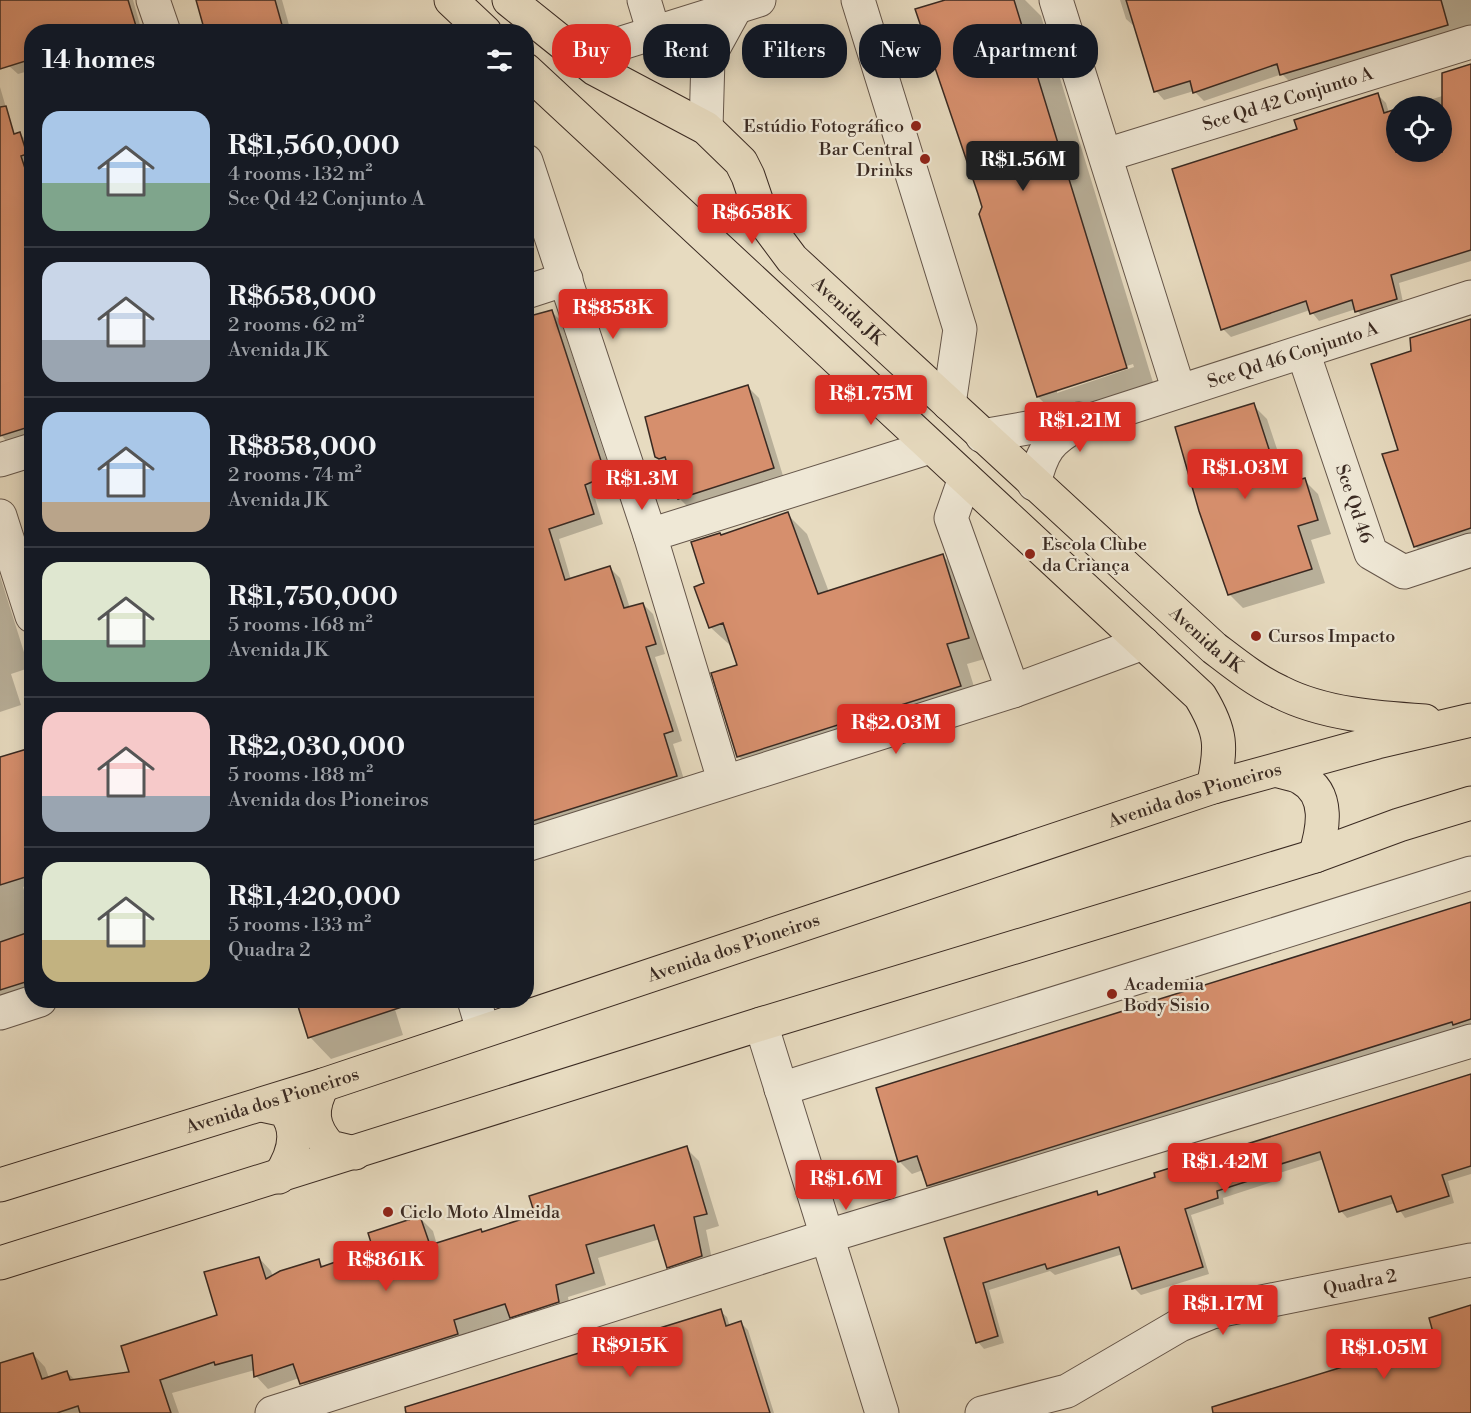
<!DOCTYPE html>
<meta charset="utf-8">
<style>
body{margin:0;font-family:"Libre Bodoni",serif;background:#20242c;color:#f1f3f6;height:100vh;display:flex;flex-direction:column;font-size:22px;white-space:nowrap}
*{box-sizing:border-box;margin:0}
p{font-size:20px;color:#9ea1a6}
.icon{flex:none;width:33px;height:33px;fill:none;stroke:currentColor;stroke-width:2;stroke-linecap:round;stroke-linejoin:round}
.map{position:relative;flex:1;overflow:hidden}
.sheet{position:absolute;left:24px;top:24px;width:510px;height:984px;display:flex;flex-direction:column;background:#171b24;border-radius:24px;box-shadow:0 3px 15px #0003}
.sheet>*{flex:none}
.hud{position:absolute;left:552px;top:24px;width:570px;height:54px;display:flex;gap:12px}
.buttons{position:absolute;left:1386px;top:96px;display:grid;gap:12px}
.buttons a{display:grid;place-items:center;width:66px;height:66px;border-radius:50%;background:#171b24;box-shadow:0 3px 15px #0003;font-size:30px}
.price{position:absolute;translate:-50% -51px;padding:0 14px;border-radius:6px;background:#d93025;color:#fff;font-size:20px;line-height:39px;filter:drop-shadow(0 2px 3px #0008)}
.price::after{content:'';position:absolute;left:50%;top:36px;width:18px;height:14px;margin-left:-9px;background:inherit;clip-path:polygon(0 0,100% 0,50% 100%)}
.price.on{background:#222;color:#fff}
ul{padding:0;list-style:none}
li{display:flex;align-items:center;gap:18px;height:150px;padding:0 18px}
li+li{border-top:2px solid #363941}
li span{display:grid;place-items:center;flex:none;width:168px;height:120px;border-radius:18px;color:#555}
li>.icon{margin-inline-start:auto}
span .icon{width:72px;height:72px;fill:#fffc;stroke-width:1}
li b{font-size:26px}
h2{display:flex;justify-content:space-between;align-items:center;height:72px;padding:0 18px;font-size:26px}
.tag{padding:0 21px;border-radius:24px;background:#171b24;box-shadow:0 3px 15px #0003;font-size:21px;line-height:54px}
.tag.on{background:#d93025;color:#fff}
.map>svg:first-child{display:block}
.shadow{fill:#0003;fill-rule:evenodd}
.building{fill:#d68f6d;stroke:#3a2a22;stroke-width:1.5}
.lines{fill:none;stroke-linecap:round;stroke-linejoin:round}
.minor-casing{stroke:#65564a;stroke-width:35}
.major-casing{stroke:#3a2a22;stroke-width:35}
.minor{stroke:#efe8d6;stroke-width:33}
.major{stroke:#e7dbc0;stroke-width:33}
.poi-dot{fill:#8f2418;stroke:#efe8d6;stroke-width:2}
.labels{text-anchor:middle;stroke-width:4.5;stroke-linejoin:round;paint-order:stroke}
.street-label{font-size:18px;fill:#3a2a22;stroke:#efe8d6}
.poi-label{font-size:18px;fill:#3a2a22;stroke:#efe8d6;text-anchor:start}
</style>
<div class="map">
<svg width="1471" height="1413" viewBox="0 0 1471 1413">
<rect width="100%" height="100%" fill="#e7dbc0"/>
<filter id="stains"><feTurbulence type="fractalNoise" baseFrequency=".00333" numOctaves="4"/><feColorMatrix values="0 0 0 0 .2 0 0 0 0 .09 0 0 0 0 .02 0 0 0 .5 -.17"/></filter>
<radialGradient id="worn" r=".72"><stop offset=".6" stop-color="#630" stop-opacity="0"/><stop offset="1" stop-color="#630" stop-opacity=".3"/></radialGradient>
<!-- shadow -->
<path class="shadow" d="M0,0H133L142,32H32V70L18,74L9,66L0,39Z
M197,0H282L291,32H207Z
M950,0H1025L1041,16L1159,402L1072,430L1038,397L984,207ZM1133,364L1134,367L1057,393V389Z
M1120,0H1471V35L1291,83L1282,74L1204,101L1194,91L1164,100L1156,91L1135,27L1126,19Z
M1471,65V261L1399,283L1404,307L1364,319L1356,309L1319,321L1310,310L1231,337L1223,329L1298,130L1378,95L1386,103L1389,113L1396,111V152H1442V106H1410L1468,88Z
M0,87L14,135L20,134L28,142L32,153V437L9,444L0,434Z
M551,311L561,321L615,486L594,495L603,524L559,539L571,580L610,568L620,578L630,608L643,604L653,614L665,654L655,657L682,741L673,744L686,786L526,836V549Z
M1471,325V541L1424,555L1415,546L1399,451L1413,352Z
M748,387L759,398L784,479L690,509L679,498L670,469L657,456Z
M1253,405L1267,419L1289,485L1304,480L1318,494L1331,534L1311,540L1325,583L1243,608L1229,594Z
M32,474V492L26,476Z
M787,514L807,534L829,592L943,556L963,576L988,658L967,664L980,706L758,776L738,756L739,666L732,647L710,627L706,584L721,537Z
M0,576L29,668L11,674L21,705L0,712Z
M26,750L32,756V884L23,887L32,914V991L0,1000V759Z
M1471,904V1035L941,1198L928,1186L923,1170L912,1174L899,1161L1150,1004Z
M392,1000L403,1035L331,1059L310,1037Z
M1471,1080V1174L1448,1181L1454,1203L1405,1218L1395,1203L1347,1218L1341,1211L1324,1159L1273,1175L1275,1181L1223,1198L1224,1204L1191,1215L1209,1274L1141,1295L1134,1288L1123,1254L1055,1275L1050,1271L989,1290L1004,1343L984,1349L978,1342L946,1239L1096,1193L1099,1196Z
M686,1148L699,1161L719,1226L706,1230L714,1269L681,1280L668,1267L660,1239L598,1258L606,1285L568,1297L571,1315L524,1330L512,1318L466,1333L470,1347L314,1396L299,1378L268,1389L256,1376L255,1370L172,1393L179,1413H0V1365L33,1354L45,1367L49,1378L67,1372L75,1380L131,1374L219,1316L259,1258L271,1271L273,1277L318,1261L325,1268L375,1250L420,1218L433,1231L437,1245L481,1230L484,1234L536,1216Z
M720,1311L727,1317L730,1327L741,1323L748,1330L774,1413H405L404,1410Z"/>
<!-- building -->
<path class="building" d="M0,0H128L136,26L118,32H32V59L0,69Z
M196,0H275L284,32H205Z
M945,0H1014L1127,368L1037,397L979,214L982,207L978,194L915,9Z
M1126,0H1441L1448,25L1280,75L1277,64L1193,93L1190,81L1154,92Z
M1471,64V250L1391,275L1397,299L1355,312L1352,300L1310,314L1306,301L1221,330L1172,169L1297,129L1294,120L1378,93L1384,113L1396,109V152H1442V73Z
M6,106L14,134L20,132L27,154L21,156L32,190V426L0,436V107Z
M552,310L606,476L585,485L594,514L549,529L565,580L610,566L624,608L643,603L656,644L646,647L673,731L664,734L677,776L526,823V317Z
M1471,319V528L1414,547L1382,454L1398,450L1371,364L1411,351L1410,338Z
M748,385L774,468L678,499L665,457L659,459L655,457L645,417Z
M1254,403L1281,486L1305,478L1318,520L1298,526L1312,569L1228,595L1199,511L1175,427Z
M788,512L818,594L943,554L969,638L947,644L961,686L737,757L711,673L737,665L723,623L709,628L694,587L704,583L691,542L720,533L721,535Z
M27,749L32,764V875L0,885V757Z
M1471,902V1019L1453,1025L1452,1022L927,1186L917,1156L898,1162L876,1088L1123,1011L1135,1002H1150Z
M32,931V980L0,990V942Z
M296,1000H410L411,1004L308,1038Z
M1471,1074V1166L1442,1175L1449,1196L1397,1212L1391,1196L1339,1212L1320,1152L1268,1168L1270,1174L1217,1191L1218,1198L1185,1209L1203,1267L1132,1289L1119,1247L1047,1269L1045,1264L983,1283L998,1336L976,1343L944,1238L1097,1191L1098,1195L1155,1177L1154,1173Z
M687,1146L707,1214L694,1217L702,1256L667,1268L654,1225L586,1245L594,1273L556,1285L559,1302L510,1318L505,1304L454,1320L458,1334L300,1384L293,1364L254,1377L252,1355L215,1365L214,1362L160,1380L171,1413H80L78,1406L57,1413H0V1363L33,1353L42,1379L67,1371L70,1380L129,1372L121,1346L217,1315L204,1272L259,1257L266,1279L280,1271L319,1259L321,1267L373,1249L368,1233L420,1216L430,1245L481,1229L482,1232L535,1215L529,1196Z
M1471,1305V1413H1213L1212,1407L1388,1353L1387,1351L1434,1336L1429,1318Z
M721,1309L726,1326L741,1321L770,1413H406L405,1407Z"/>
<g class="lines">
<!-- minor casing -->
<g class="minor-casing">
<g id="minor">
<path d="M153,0L164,32"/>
<path d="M644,0L654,33"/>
<path d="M858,0L960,329L949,404"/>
<path d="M1056,0L1179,391"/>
<path d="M577,57L759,0"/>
<path d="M706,128L708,58L736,7"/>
<path id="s1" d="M1106,155L1471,42"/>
<path d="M526,161L650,535"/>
<path d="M526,292L566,279"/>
<path id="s2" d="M1303,352L1371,553L1404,572L1471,550"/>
<path d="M982,436L1079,419"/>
<path d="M0,460L32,450"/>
<path id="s3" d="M1034,484C1042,451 1049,440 1079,424L1471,297"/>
<path d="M0,516L32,616"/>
<path d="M1013,691L1143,643"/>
<path d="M724,780L650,535L930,447"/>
<path d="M526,845L1013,691L951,518L965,478"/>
<path d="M474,1000L483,1030"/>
<path d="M0,1013L40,1000"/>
<path d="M761,1024L882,1413"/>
<path d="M781,1089L1471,873"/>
<path d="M272,1413L828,1236L1471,1041"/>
<path id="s4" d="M982,1413L1067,1391L1180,1325L1212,1312L1471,1260"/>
</g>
</g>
<!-- major casing -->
<g class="major-casing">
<g id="major">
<path d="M451,0L485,32"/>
<path id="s5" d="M509,0L595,69L706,128L741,162L748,176L763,220L792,259L1214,648C1235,664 1256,681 1280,692C1323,714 1377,718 1425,721"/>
<path d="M526,70L1200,696C1222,732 1222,747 1213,787"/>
<path d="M1278,771C1285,773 1295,774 1301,778C1331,794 1323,830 1315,856"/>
<path d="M323,1085C310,1109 311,1127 330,1147L355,1153"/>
<path d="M261,1105L284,1110C302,1131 293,1156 279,1177"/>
<path id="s6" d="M0,1185L323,1085L1213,787L1377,742L1471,720"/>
<path d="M0,1263L761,1024L1315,856L1399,825L1471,803"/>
</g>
</g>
<!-- minor -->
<use href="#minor" class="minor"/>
<!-- major -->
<use href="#major" class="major"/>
</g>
<!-- markers -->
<g class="poi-dot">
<circle cx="916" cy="126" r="6"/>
<circle cx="925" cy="159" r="6"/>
<circle cx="1030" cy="554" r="6"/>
<circle cx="1256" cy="636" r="6"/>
<circle cx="1112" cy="994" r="6"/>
<circle cx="388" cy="1212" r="6"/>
</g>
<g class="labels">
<!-- street labels -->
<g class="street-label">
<text dy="6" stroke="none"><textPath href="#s1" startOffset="190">Sce Qd 42 Conjunto A</textPath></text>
<text dy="6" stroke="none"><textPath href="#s5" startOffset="472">Avenida JK</textPath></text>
<text dy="6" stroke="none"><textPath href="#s3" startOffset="303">Sce Qd 46 Conjunto A</textPath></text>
<text dy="6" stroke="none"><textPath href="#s2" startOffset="160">Sce Qd 46</textPath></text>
<text dy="6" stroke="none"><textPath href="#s5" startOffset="958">Avenida JK</textPath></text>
<text dy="6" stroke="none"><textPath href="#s6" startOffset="1257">Avenida dos Pioneiros</textPath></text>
<text dy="6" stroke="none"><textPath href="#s6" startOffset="771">Avenida dos Pioneiros</textPath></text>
<text dy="6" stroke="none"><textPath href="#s6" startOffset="285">Avenida dos Pioneiros</textPath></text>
<text dy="6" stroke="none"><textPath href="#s4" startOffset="404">Quadra 2</textPath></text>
</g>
<!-- poi labels -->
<g class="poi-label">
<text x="904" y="132" text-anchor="end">Estúdio Fotográfico</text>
<text x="913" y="155" text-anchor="end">Bar Central<tspan x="913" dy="21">Drinks</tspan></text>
<text x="1042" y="550">Escola Clube<tspan x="1042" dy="21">da Criança</tspan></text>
<text x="1268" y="642">Cursos Impacto</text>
<text x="1124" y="990">Academia<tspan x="1124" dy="21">Body Sisio</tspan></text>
<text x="400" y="1218">Ciclo Moto Almeida</text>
</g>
</g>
<rect width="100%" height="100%" filter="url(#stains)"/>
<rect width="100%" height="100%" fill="url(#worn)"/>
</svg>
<div class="buttons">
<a><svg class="icon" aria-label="locate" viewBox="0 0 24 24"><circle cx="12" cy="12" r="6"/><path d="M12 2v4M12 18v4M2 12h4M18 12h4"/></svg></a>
</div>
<b class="price on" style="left:1023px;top:192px">R$1.56M</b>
<b class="price" style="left:752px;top:245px">R$658K</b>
<b class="price" style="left:613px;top:340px">R$858K</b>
<b class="price" style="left:871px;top:426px">R$1.75M</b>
<b class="price" style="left:1080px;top:453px">R$1.21M</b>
<b class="price" style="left:1245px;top:500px">R$1.03M</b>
<b class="price" style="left:642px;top:511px">R$1.3M</b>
<b class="price" style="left:896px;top:755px">R$2.03M</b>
<b class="price" style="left:1225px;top:1194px">R$1.42M</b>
<b class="price" style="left:846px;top:1211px">R$1.6M</b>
<b class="price" style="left:386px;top:1292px">R$861K</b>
<b class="price" style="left:1223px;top:1336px">R$1.17M</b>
<b class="price" style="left:630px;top:1378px">R$915K</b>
<b class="price" style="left:1384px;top:1380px">R$1.05M</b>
<div class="hud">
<a class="tag on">Buy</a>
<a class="tag">Rent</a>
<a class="tag">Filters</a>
<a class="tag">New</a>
<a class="tag">Apartment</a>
</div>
<section class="sheet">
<h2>14 homes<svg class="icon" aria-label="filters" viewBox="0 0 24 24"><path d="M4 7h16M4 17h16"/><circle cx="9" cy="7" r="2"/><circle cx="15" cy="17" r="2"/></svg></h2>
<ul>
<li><span style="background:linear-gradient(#a9c7e8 60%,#7fa58c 0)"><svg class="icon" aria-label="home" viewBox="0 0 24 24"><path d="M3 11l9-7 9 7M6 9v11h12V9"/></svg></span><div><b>R$1,560,000</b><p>4 rooms · 132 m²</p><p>Sce Qd 42 Conjunto A</p></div></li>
<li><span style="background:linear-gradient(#c9d6e8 65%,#9aa5b1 0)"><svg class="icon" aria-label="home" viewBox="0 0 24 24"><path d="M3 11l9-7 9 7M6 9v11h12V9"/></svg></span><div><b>R$658,000</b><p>2 rooms · 62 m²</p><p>Avenida JK</p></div></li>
<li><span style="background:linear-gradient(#a9c7e8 75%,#b9a48a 0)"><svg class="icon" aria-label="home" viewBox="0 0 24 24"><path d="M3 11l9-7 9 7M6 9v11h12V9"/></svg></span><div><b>R$858,000</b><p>2 rooms · 74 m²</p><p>Avenida JK</p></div></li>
<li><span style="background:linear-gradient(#dfe7d0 65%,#7fa58c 0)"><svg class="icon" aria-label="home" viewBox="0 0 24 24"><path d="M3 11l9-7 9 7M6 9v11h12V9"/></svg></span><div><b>R$1,750,000</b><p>5 rooms · 168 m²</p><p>Avenida JK</p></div></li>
<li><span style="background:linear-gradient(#f6c9c9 70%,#9aa5b1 0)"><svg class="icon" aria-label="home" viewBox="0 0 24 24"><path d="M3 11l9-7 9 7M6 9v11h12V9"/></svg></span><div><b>R$2,030,000</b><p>5 rooms · 188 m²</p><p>Avenida dos Pioneiros</p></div></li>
<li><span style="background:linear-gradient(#dfe7d0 65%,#c2b280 0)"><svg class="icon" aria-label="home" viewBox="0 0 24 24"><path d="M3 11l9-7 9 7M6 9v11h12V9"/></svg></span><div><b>R$1,420,000</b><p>5 rooms · 133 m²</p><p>Quadra 2</p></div></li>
</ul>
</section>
</div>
